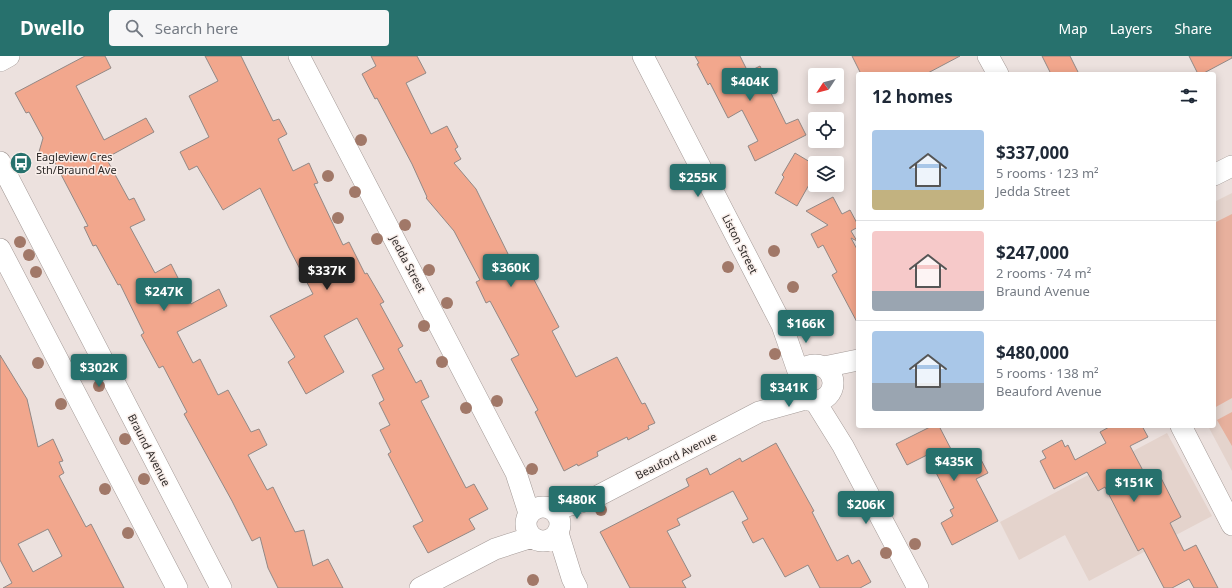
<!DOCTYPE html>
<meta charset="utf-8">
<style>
body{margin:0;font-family:"Noto Sans",sans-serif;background:#f6f6f7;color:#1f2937;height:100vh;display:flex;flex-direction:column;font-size:15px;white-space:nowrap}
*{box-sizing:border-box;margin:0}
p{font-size:13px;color:#747a83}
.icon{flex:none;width:22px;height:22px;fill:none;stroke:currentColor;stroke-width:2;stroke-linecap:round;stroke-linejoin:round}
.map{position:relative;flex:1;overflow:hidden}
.side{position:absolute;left:856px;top:16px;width:360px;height:356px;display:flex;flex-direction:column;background:#fff;border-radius:4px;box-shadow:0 2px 10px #0003}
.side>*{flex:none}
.needle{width:26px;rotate:234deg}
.tools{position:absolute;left:808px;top:12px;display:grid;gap:8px}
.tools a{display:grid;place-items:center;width:36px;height:36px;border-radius:4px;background:#fff;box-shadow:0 2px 10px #0003;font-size:20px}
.price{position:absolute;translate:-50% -34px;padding:0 9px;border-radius:4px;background:#27716d;color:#fff;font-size:13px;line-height:26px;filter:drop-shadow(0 1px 2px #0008)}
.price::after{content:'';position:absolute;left:50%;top:24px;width:12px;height:9px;margin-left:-6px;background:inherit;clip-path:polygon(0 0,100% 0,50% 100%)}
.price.current{background:#222;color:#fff}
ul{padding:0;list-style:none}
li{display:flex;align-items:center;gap:12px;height:100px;padding:0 16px}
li+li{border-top:1px solid #e0e1e3}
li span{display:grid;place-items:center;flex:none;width:112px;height:80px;border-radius:4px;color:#555}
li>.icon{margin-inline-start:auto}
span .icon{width:48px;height:48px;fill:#fffc;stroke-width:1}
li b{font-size:17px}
h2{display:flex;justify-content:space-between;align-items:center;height:48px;padding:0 16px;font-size:17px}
header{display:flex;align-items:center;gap:24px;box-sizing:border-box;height:56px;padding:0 20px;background:#27716d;color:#fff}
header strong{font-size:19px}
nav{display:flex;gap:22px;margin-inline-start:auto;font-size:14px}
.search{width:280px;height:36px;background:#f6f6f7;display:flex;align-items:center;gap:10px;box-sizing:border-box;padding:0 14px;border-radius:4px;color:#747a83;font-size:15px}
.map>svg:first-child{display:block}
.built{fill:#e4d3cc}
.green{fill:#e7b09d}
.building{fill:#f2a78d;stroke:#928885;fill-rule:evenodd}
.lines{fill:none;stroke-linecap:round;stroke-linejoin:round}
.minor-casing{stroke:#a49a97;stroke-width:22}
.minor{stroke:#fff;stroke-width:21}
.tree{fill:#a17868}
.labels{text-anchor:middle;stroke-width:3;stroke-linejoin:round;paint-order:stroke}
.poi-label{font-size:11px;fill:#2e2a29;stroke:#f9efeb;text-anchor:start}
.street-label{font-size:11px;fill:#2e2a29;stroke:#f9efeb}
</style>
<header>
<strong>Dwello</strong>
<div class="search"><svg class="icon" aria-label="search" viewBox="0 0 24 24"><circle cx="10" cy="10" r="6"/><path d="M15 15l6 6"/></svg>Search here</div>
<nav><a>Map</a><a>Layers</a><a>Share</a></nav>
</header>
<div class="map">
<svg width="1232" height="532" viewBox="0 0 1232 532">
<rect width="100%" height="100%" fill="#ece1de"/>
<!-- built -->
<path class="built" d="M1232,137V415L1208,370H1214V146Z
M1167,377L1212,460L1089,525L1065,479L1019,504L1000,466Z"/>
<!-- green -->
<path class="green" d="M1232,158V342L1214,352V167Z
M1232,356V390L1217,364Z"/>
<!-- building -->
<path class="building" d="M85,0H105L111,12L76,30L104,84L146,62L154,76L106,102L129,144L134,142L145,164L130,171L155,217L171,208L191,248L219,233L227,250L177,276L193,307L200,303L218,339L228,334L251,376L259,373L267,389L248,399L267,434L273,431L295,476L304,474L313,510L328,503L343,532H278L268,512L260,481L252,485L232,445L184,358L187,356L163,310L159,312L141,279L144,277L120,228L118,229L96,189L93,190L84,171L88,170L55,107L43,102L39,96L43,82L29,56L26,57L15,37Z
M205,0H241L273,65L279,63L287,78L278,83L293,115L309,107L318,127L314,128L343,189L349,186L365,218L367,217L384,246L380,248L403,290L398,293L416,327L421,324L429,341L421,345L453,407L466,432L474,428L488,453L469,463L475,473L428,497L413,470L423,465L388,398L391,396L380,374L390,369L379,347L384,344L372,319L384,313L357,262L324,280L344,316L306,338L288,306L295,301L270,260L313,238L289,192L260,132L223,154L197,110L189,114L180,96L209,81L189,40L218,25Z
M371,0H417L426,17L406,27L431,78L447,70L458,91L455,93L461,103L454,107L476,133L512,206L522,201L559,271L552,275L576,321L617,301L642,348L645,347L655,367L648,370L649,373L628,384L627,381L597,396L598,400L578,410L577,408L564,415L535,356L538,354L511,303L519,299L490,245L486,247L476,226L480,224L454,175L426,142L427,141L412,108L377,42L375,43L362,18L376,10Z
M695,0H740L748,16L760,10L769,28L767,29L786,68L798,63L806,79L755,105L748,90L758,85L742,54L728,62L710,27L708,29L697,8L699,7Z
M852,0H960L926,18H861Z
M1042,0H1070L1079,18H1051Z
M1189,0H1232V2L1202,18H1198Z
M795,97L815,109V118L797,150L775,137L784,121L782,119Z
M833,141L842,158L850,154L858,169V171L851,175L857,185L851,182L858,195V268L832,219L837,216L823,189L818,192L811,178L828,169L806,155Z
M0,299L27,343L38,391L53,383L63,405L59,406L64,417L59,420L86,471L91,468L124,532H3L12,527L0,504ZM48,473L62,500L33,516L18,488Z
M932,370H939L953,397L961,393L964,400L976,394L988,417L976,423L998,465L952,489L941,467L953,460L950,454L954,452L927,399L907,409L896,388Z
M1111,370H1142L1148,381L1130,390L1149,426L1160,420L1181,461L1170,467L1184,495L1196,489L1218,532H1194L1189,523L1172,532H1164L1143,492L1138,495L1105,431L1098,435L1087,416L1054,433L1040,405L1046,402L1042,395L1062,384L1065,391L1068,389L1075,404L1106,387L1100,376Z
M776,387L814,455L812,456L837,505L848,499L852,508L859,504L871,526L860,532H820L808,509L785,521L763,482L753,487L742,466L748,463L733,435L677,463L680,469L667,475L691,520L682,525L686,532H630L600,476L689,430L686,423L707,412L710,419L740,402L742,406Z"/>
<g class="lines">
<!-- minor casing -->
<g class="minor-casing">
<path id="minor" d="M299,0L516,417L529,457
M643,0L782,269L799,318
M988,0L998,18
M0,5L9,0
M0,106L221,532
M1214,119L1232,110
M0,193L177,532
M797 327a18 18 0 1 1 36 0a18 18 0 1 1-36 0Z
M824,311L858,304
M815,345L843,390L918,532
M1181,370L1232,469
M526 468a17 17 0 1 1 34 0a17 17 0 1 1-34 0Z
M553,454L592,443L759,356L806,343
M558,477L572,522L577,532
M420,532L495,493L532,481"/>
</g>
<!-- minor -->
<use href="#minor" class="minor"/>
</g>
<!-- trees -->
<g class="tree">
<circle cx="361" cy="84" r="6"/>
<circle cx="328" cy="120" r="6"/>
<circle cx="355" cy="136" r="6"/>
<circle cx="338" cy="162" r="6"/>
<circle cx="405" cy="169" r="6"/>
<circle cx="377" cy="183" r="6"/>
<circle cx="20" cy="186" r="6"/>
<circle cx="774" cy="195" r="6"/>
<circle cx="29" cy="199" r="6"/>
<circle cx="728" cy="211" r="6"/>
<circle cx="429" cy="214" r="6"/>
<circle cx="36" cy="216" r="6"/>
<circle cx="793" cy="231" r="6"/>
<circle cx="447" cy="247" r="6"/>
<circle cx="811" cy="269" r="6"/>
<circle cx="424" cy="270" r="6"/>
<circle cx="775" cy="298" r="6"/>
<circle cx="442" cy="306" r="6"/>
<circle cx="38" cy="307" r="6"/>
<circle cx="99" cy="330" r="6"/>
<circle cx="497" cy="345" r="6"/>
<circle cx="61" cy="348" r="6"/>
<circle cx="466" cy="352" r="6"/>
<circle cx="125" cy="383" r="6"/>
<circle cx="532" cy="413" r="6"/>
<circle cx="144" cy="423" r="6"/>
<circle cx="105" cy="433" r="6"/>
<circle cx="601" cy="454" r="6"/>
<circle cx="128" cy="477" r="6"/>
<circle cx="915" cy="488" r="6"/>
<circle cx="886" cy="497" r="6"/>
<circle cx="533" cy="524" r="6"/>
</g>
<!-- icons -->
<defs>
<g id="bus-disc" transform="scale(1.15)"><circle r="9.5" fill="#27716d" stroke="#f9efeb"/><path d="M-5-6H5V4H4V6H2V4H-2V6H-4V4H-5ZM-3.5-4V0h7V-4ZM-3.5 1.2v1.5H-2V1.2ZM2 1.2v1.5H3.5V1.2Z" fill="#fff"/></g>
</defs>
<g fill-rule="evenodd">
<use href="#bus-disc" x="21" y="107"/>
</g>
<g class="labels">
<!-- poi labels -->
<g class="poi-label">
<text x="36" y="105">Eagleview Cres<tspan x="36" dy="13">Sth/Braund Ave</tspan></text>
</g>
<!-- street labels -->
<g class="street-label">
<text transform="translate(740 188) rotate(63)" y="4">Liston Street</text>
<text transform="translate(408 208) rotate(62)" y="4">Jedda Street</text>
<text transform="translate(149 394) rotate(63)" y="4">Braund Avenue</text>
<text transform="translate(676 400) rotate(-27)" y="4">Beauford Avenue</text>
</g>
</g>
</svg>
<div class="tools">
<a><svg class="needle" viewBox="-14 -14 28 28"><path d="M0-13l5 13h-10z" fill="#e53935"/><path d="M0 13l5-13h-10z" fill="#747a83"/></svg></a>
<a><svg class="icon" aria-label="locate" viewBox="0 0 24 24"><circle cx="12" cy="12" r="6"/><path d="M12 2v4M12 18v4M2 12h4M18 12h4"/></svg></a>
<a><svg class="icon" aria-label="layers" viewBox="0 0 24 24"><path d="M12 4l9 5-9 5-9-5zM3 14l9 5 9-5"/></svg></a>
</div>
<b class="price" style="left:750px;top:46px">$404K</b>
<b class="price" style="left:698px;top:142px">$255K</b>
<b class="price" style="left:511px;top:232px">$360K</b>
<b class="price current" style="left:327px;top:235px">$337K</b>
<b class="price" style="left:164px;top:256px">$247K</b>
<b class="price" style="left:806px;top:288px">$166K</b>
<b class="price" style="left:99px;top:332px">$302K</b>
<b class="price" style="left:789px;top:352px">$341K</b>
<b class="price" style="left:954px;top:426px">$435K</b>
<b class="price" style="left:1134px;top:447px">$151K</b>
<b class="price" style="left:577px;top:464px">$480K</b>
<b class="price" style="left:866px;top:469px">$206K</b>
<section class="side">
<h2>12 homes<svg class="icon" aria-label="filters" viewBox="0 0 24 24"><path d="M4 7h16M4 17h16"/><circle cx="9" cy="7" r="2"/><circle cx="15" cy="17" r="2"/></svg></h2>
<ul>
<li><span style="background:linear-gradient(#a9c7e8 75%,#c2b280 0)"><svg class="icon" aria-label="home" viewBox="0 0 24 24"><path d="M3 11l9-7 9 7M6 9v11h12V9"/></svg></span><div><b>$337,000</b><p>5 rooms · 123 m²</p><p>Jedda Street</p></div></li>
<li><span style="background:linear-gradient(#f6c9c9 75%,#9aa5b1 0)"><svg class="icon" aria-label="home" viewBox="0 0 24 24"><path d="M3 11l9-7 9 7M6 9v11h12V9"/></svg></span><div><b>$247,000</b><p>2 rooms · 74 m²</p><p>Braund Avenue</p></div></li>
<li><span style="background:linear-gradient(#a9c7e8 65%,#9aa5b1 0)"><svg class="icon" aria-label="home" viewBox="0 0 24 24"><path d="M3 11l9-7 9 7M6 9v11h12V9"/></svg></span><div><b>$480,000</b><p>5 rooms · 138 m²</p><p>Beauford Avenue</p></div></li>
</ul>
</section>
</div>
